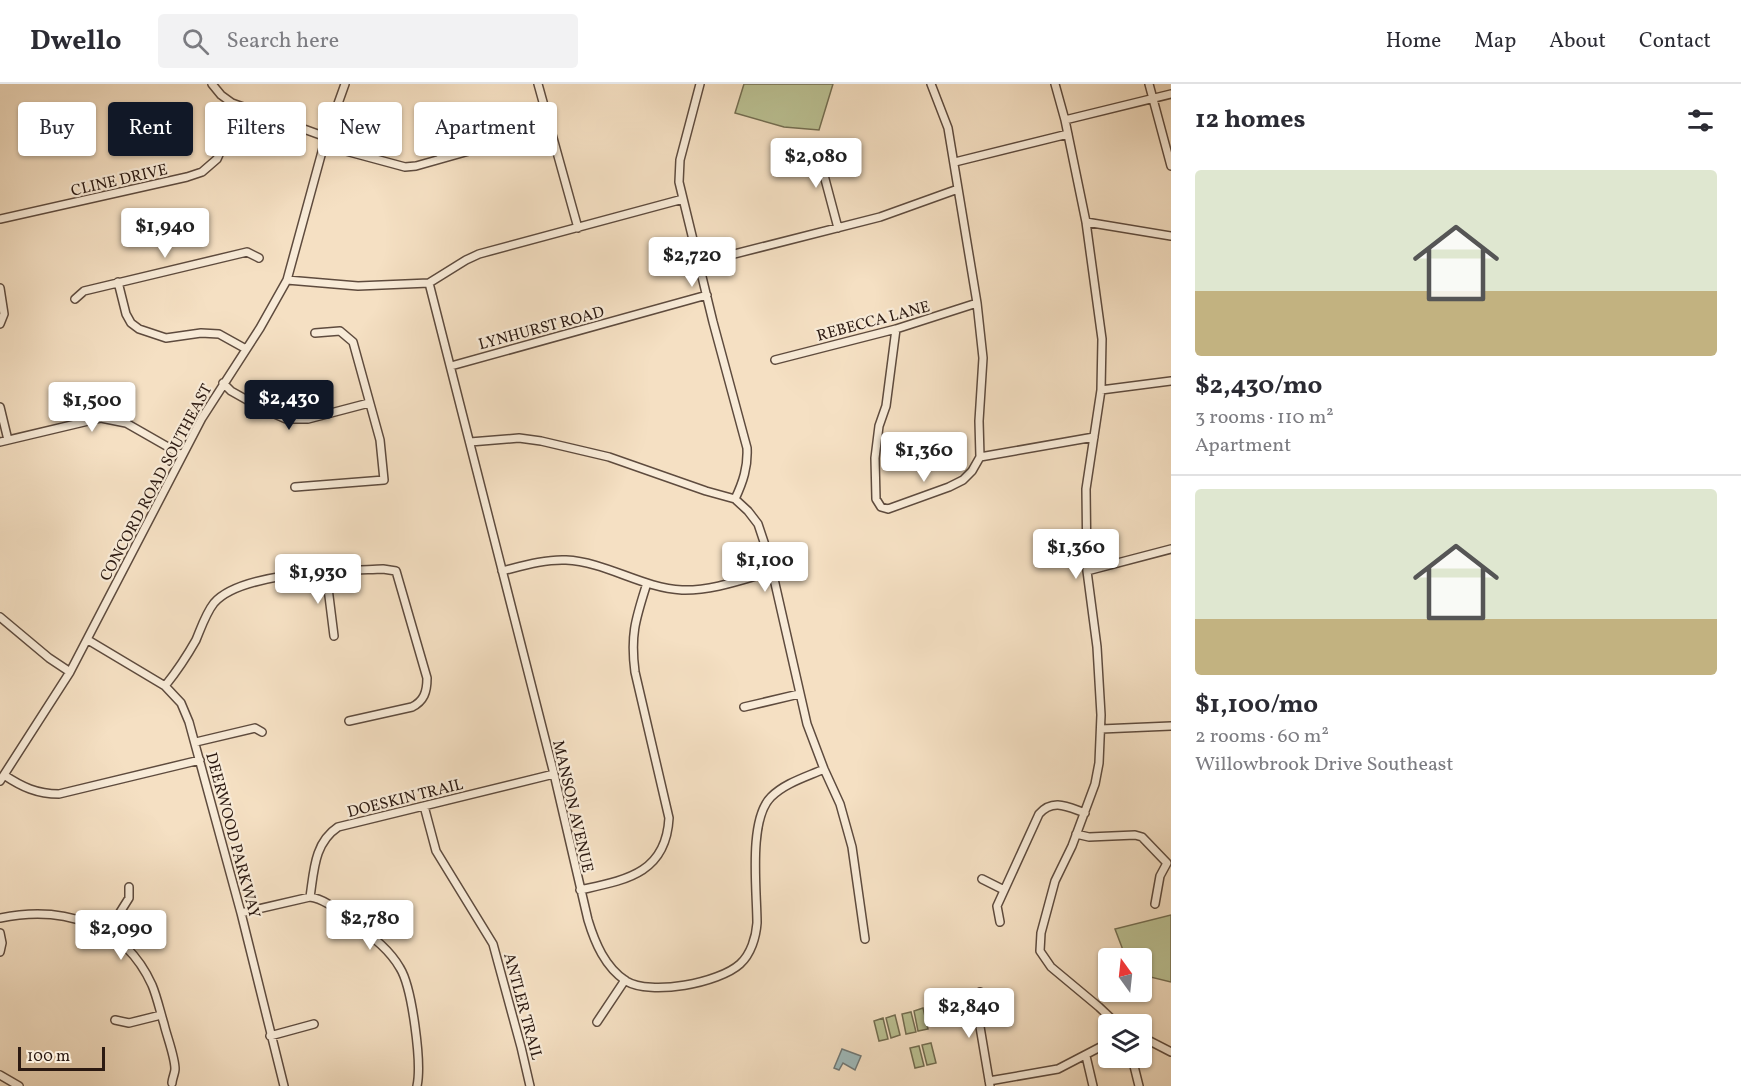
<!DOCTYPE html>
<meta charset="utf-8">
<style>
body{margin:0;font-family:Vollkorn,serif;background:#f2f2f3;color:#2b2b33;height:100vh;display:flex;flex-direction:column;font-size:22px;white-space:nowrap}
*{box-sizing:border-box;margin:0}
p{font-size:20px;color:#7c7c81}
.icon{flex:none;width:33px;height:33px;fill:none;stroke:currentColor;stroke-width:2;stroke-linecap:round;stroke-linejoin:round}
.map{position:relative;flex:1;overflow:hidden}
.side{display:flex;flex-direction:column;background:#fff;width:570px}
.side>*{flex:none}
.banner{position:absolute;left:18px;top:18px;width:570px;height:54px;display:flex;gap:12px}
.needle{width:39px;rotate:345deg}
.tools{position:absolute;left:1098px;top:864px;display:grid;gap:12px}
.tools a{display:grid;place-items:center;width:54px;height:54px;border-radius:6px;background:#fff;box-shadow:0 2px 4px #0004;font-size:30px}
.scale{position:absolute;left:18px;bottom:15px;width:87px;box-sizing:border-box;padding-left:6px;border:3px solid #2b1911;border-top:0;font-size:16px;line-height:21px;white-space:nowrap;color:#2b1911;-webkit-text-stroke:4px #f8ebd8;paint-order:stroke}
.price{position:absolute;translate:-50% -51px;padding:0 14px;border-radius:6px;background:#fff;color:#222;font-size:20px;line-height:39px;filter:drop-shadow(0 2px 3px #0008)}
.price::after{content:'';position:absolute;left:50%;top:36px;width:18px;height:14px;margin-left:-9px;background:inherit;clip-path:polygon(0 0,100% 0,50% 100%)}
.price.selected{background:#111827;color:#fff}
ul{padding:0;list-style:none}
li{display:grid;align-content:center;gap:12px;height:318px;padding:0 24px}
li+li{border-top:2px solid #e1e1e2}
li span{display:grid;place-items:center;height:186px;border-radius:6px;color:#555}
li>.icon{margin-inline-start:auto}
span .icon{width:108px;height:108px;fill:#fffc;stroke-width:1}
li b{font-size:26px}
h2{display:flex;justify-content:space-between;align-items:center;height:72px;padding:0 24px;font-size:26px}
.pill{padding:0 21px;border-radius:6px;background:#fff;box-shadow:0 2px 4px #0004;font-size:21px;line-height:54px}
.pill.selected{background:#111827;color:#fff}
header{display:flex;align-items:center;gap:36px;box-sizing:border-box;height:84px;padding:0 30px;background:#fff;border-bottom:2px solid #e1e1e2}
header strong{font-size:28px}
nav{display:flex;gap:33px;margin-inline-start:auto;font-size:21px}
.search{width:420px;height:54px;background:#f2f2f3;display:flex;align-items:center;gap:15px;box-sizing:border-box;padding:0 21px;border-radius:6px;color:#7c7c81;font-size:22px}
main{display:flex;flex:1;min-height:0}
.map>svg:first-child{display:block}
.green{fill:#bbc294;stroke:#736e52;stroke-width:1.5}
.water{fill:#9fbbbc;stroke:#717a78;stroke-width:1.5}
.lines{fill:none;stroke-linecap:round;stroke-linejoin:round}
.minor-casing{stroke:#5e4b3e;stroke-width:10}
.minor{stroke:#f8ebd8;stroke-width:7}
.labels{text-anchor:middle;stroke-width:4.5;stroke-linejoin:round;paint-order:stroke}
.street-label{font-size:16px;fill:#2b1911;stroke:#f8ebd8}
</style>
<header>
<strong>Dwello</strong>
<div class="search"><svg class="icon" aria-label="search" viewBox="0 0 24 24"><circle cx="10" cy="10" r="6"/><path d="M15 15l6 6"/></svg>Search here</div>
<nav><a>Home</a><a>Map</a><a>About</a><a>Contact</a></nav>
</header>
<main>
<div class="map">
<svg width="1171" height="1002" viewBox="0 0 1171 1002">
<rect width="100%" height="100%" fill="#f5e0c3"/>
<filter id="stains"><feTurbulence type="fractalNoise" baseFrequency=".00333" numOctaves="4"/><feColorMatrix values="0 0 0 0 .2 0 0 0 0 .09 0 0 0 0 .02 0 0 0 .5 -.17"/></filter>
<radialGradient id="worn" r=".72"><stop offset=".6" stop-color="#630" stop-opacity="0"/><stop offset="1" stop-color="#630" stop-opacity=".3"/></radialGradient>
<!-- green -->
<path class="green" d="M744,0H833L819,46L784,43L735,29Z
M1171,831V898L1142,891V874H1126L1115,845Z
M923,924L928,945L918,947L914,927Z
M911,928L916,948L906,950L902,930Z
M895,931L900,951L891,954L886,934Z
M883,934L888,955L879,957L874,937Z
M931,959L936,979L927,981L922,961Z
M919,962L924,982L915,984L910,964Z"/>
<!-- water -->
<path class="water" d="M842,965L861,972L855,986L843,979L839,986L834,984Z"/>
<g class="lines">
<!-- minor casing -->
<g class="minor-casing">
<path id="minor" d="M212,0L221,11L232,19L326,53L331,63L405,83L416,82L550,44
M538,0L578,144
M700,0L680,76L679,98L713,238L747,364C748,383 743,398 735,415
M1055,0L1065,36L1086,138L1102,255L1101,306L1086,405L1087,487L1097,563L1101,631L1099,679L1095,700L1072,762L1055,797L1041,849L1040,867L1051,883L1099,923L1117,940
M1149,0L1171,82
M1065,36L1171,10
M801,60L815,72L821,80L838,144
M441,73L435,48L437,40L445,39L456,69
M955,78L1068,50
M0,135L187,93L202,88L217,75L241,22
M1086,138L1171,152
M699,179L880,133L958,105
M287,196L358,202L429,199L466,176L479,170L683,115
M118,198L126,230L131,239L139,245L166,254L201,249L219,250L246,265
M429,199L554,690L588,836C595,859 605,883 626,897C651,912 719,899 740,880C751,870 756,853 757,839C757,807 748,736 771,713C785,699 806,693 824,685
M0,204L4,230L0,240
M75,215L84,207L247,168L259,174
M896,245L886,322L879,342L875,374L876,415L881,423L888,425L949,403L963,396L972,387L980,373L979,337L983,274L977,219L948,44L931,0
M775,276L896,245L977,219
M451,282L707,211
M223,299L231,307L263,325L286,335H308L369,319
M1101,306L1171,297
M0,323L8,356
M0,358L101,334L126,339L182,371
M470,358L519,354L541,357L609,373L706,407L735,415L748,427L758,440L769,473L807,640L824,685L840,720L852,763L865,855
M980,373L1094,353
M295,403L384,396L380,356L353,258L340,247L315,249
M502,487C522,482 545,475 566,476C606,478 642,504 682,506C712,507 744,495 773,487
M1087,487L1171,465
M326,488L334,552
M0,533L49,574L70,588
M88,556L165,602L181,619L189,638L241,829L284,1002
M165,602C177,587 187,572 196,556C201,544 206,529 214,519C242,487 342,487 383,485L396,487L427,594C427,608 424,617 412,623L349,637
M744,623L799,610
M1101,645L1171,642
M196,658L255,644L262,648
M4,691C22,703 37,710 59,710L200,676
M0,697L70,588L202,334L260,244L287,196L326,53L345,0
M424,722L436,767L493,860L521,963L530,1002
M1076,750L1089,753L1135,751L1142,753L1167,779L1160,792L1155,820
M982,795L1004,806
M580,806C625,796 666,790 669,734L635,588C630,550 636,534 647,499
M310,813C314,787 314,759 338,743L554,690
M241,829L310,813C325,815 338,827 350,836C368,850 388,863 400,884C412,903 422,979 417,1002
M0,834C62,821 124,839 152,901C157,913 160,927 164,940C167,953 175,973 175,985C175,989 172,995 172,999
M1000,838L997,822L1039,730C1053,714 1068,723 1085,729
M0,849L2,859L0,868
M107,849L129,814V803
M980,908L978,931L990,1002
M115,936L129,939L161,931
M597,938L625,896
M270,952L314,940
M1142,953L1171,968
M1086,972L1093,1002
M1132,974L1139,1002
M0,991L19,1002
M989,997L1058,985L1108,959"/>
</g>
<!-- minor -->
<use href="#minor" class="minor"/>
</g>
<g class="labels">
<!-- street labels -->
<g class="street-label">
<text transform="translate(119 95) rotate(-13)" y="6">CLINE DRIVE</text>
<text transform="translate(873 236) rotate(-15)" y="6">REBECCA LANE</text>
<text transform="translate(541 243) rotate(-15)" y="6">LYNHURST ROAD</text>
<text transform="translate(155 398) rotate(-62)" y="6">CONCORD ROAD SOUTHEAST</text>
<text transform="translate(405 713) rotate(-14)" y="6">DOESKIN TRAIL</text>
<text transform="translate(574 722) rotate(77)" y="6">MANSON AVENUE</text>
<text transform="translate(234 751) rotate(75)" y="6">DEERWOOD PARKWAY</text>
<text transform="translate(524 922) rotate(75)" y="6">ANTLER TRAIL</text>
</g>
</g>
<rect width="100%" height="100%" filter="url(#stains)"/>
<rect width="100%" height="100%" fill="url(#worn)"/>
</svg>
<div class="tools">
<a><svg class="needle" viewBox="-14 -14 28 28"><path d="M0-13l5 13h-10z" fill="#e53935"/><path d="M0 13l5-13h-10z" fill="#7c7c81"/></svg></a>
<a><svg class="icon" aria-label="layers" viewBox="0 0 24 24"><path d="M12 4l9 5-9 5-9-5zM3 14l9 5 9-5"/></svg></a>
</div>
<div class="scale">100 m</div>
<b class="price" style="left:816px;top:105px">$2,080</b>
<b class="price" style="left:165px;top:175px">$1,940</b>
<b class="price" style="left:692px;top:204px">$2,720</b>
<b class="price selected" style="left:289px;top:347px">$2,430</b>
<b class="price" style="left:92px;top:349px">$1,500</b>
<b class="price" style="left:924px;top:399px">$1,360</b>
<b class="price" style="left:1076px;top:496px">$1,360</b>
<b class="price" style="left:765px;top:509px">$1,100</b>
<b class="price" style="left:318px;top:521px">$1,930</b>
<b class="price" style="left:370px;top:867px">$2,780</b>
<b class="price" style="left:121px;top:877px">$2,090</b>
<b class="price" style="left:969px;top:955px">$2,840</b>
<div class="banner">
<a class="pill">Buy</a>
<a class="pill selected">Rent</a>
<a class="pill">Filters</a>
<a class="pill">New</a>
<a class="pill">Apartment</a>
</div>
</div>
<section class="side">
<h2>12 homes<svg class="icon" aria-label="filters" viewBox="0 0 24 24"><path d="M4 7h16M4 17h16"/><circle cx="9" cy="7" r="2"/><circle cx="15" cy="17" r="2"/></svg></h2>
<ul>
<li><span style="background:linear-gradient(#dfe7d0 65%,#c2b280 0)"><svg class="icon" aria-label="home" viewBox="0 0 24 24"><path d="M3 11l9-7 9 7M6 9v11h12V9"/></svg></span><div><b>$2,430/mo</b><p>3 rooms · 110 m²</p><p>Apartment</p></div></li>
<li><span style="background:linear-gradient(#dfe7d0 70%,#c2b280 0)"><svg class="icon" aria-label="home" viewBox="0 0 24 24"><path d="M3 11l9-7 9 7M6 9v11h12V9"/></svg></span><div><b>$1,100/mo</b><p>2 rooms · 60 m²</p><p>Willowbrook Drive Southeast</p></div></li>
</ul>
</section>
</main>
